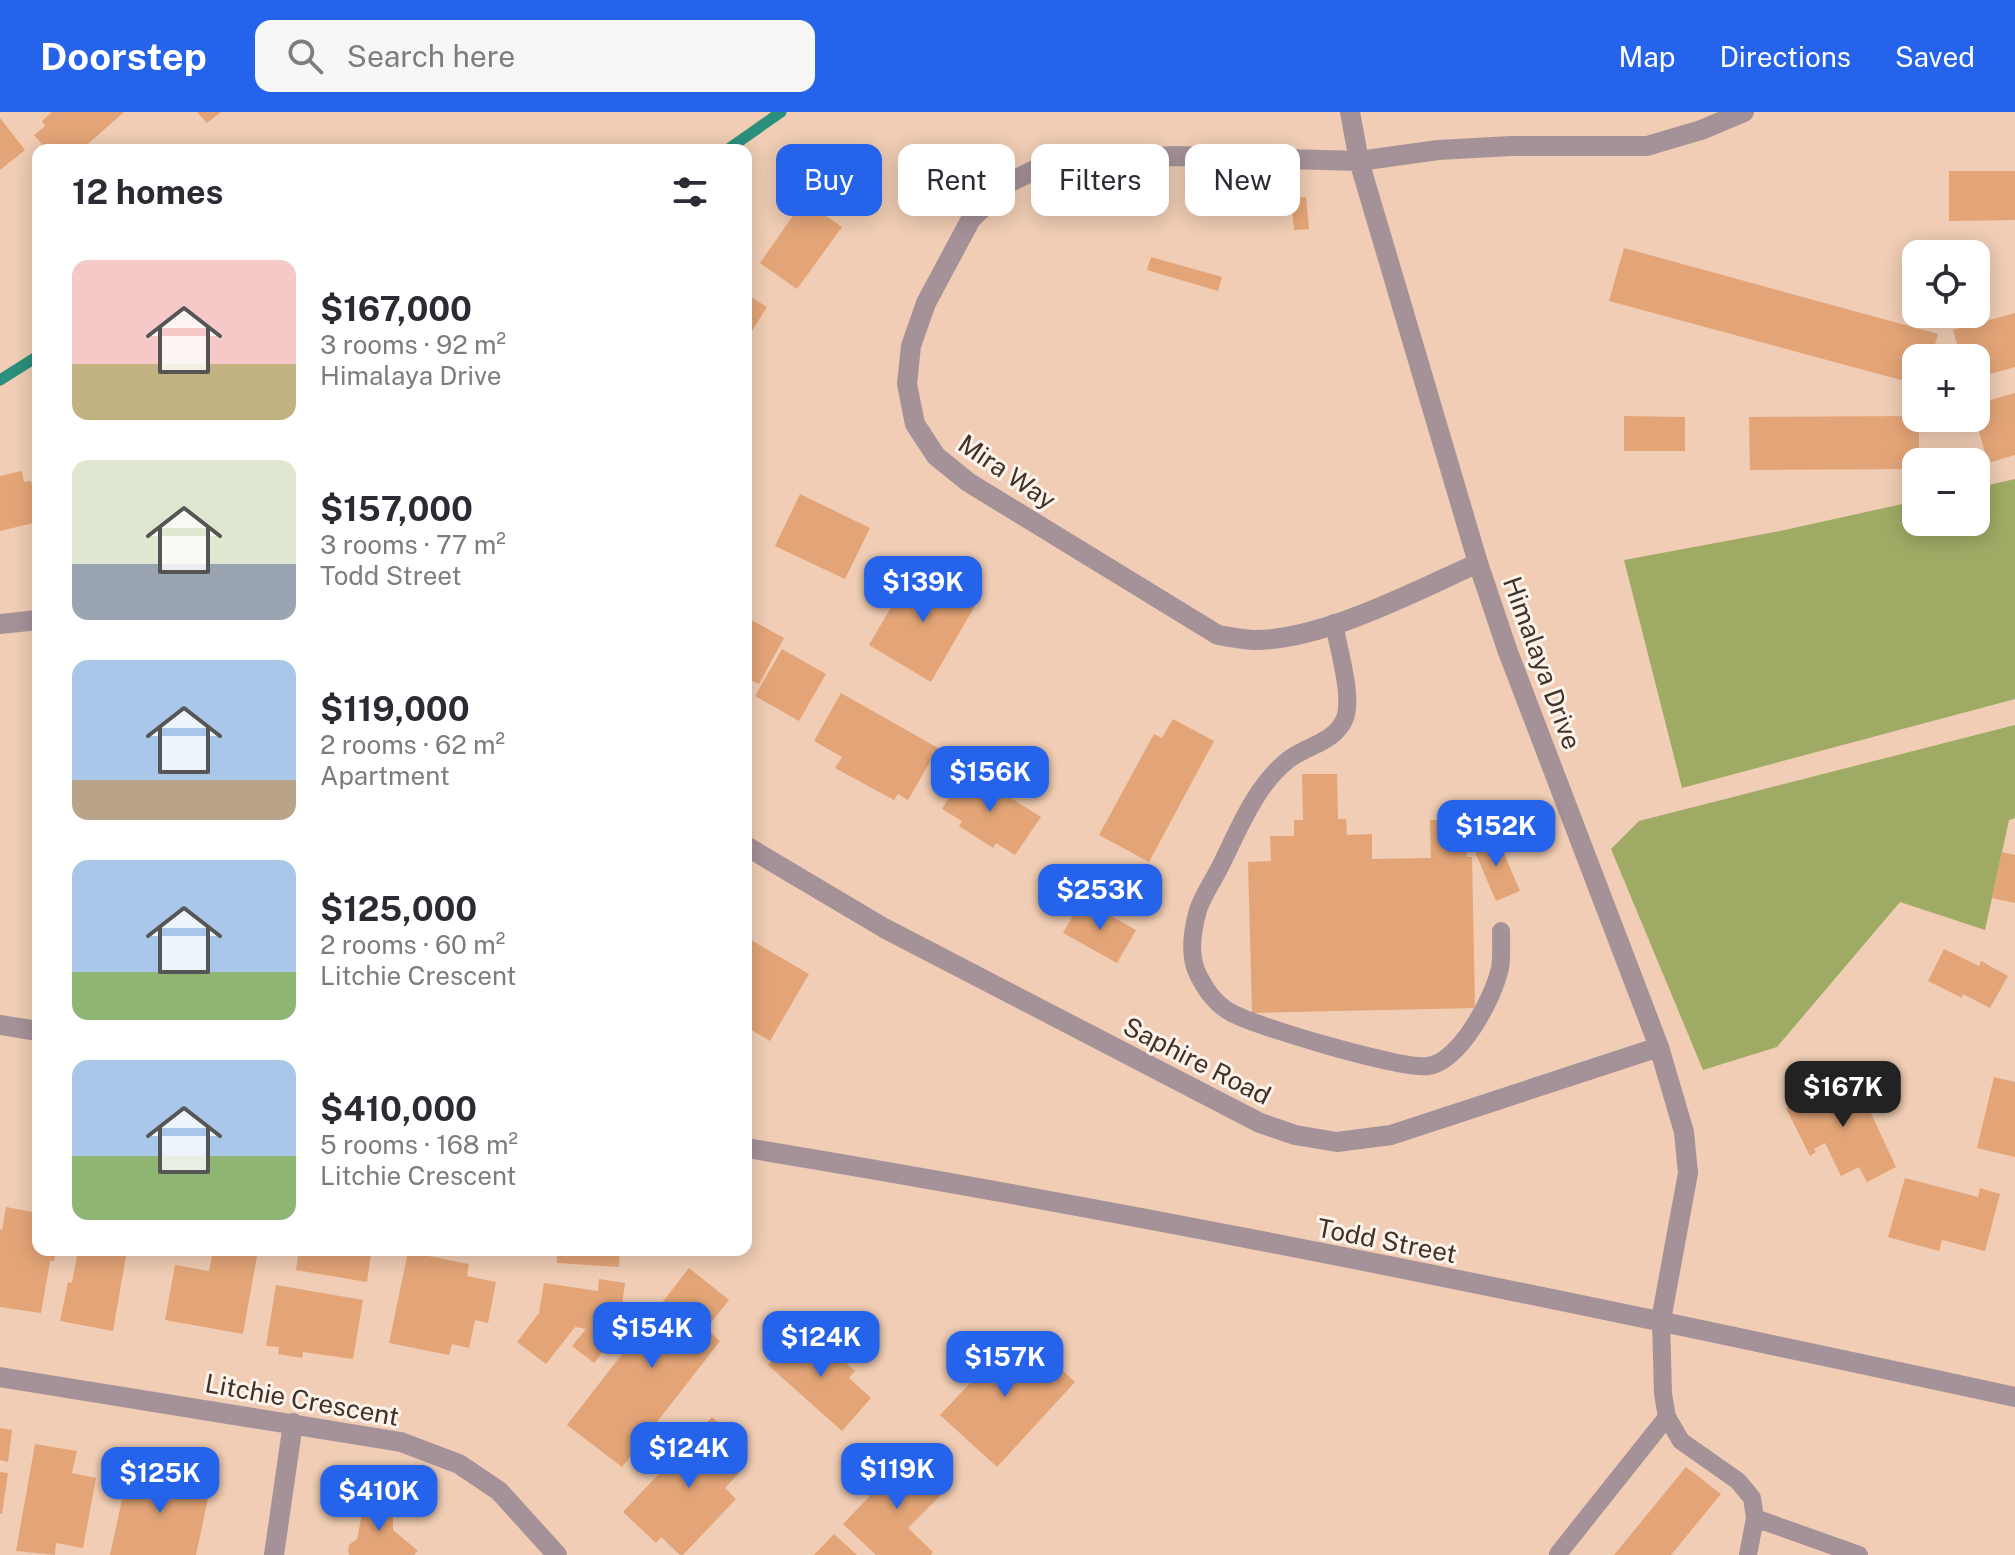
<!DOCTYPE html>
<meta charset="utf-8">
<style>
body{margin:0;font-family:"Public Sans",sans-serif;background:#f7f7f7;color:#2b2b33;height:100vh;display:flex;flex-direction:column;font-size:30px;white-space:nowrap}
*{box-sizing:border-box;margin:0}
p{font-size:26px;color:#7c7c81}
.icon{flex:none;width:44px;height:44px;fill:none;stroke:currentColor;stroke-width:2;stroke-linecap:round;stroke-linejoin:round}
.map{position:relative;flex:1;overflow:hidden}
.side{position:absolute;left:32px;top:32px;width:720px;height:1112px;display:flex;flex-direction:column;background:#fff;border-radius:16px;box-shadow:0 4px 20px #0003}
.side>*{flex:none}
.guide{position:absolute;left:776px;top:32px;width:760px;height:72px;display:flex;gap:16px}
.fabs{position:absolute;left:1902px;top:128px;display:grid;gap:16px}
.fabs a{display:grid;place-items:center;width:88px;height:88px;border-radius:16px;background:#fff;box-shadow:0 4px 20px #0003;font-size:40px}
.price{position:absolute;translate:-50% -68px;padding:0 18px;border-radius:16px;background:#2563eb;color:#fff;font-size:26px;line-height:52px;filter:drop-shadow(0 2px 4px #0008)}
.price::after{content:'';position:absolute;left:50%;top:48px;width:24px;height:18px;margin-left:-12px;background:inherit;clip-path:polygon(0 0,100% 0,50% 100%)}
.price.selected{background:#222;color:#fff}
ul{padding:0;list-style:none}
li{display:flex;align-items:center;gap:24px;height:200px;padding:0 40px}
li span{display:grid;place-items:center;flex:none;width:224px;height:160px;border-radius:16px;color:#555}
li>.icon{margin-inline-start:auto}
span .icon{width:96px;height:96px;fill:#fffc;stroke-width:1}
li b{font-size:34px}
h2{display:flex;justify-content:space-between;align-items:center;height:96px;padding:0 40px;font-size:34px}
.chip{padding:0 28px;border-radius:16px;background:#fff;box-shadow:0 4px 20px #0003;font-size:28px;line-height:72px}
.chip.selected{background:#2563eb;color:#fff}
header{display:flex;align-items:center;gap:48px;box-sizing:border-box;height:112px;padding:0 40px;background:#2563eb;color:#fff}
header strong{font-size:38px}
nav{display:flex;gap:44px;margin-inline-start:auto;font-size:28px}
.search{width:560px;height:72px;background:#f7f7f7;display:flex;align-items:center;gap:20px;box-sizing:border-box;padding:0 28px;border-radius:16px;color:#7c7c81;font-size:30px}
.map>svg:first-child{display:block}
.green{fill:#9fab65}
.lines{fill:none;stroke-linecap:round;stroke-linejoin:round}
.stream{stroke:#2a8f7c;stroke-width:11}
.building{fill:#e3a577}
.service{stroke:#a59298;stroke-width:18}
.minor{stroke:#a59298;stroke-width:20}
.tertiary{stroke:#a59298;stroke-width:20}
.labels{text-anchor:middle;stroke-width:6;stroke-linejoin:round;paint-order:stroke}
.street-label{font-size:26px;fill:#403228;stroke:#fef3eb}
</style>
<header>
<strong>Doorstep</strong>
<div class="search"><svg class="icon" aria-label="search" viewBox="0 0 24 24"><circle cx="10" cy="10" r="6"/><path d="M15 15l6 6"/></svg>Search here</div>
<nav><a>Map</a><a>Directions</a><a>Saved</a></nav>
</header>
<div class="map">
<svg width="2015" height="1443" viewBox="0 0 2015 1443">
<rect width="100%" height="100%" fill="#f0cdb4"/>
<!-- green -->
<path class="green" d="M2015,367V587L1682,676L1624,448L1780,419L1916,389V410H1976V376Z
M2015,613V706L2009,708L1985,818L1900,790L1777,935L1703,958L1611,737L1639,709Z"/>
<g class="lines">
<!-- stream -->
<path class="stream" d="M727,38L781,0
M0,268L38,244"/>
</g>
<!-- building -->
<path class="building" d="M52,0H124L81,38H47L34,23L45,14L42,9Z
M197,0H221L207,11Z
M0,6L25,38L0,58Z
M1949,59H2015V108L1949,109Z
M1306,85L1309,117L1294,118L1291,86Z
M804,88L842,115L797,177L760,151Z
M1624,136L1938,222L1931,246H1916V272L1609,189Z
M1151,145L1222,165L1218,179L1147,158Z
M746,182L767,195L750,222L746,220Z
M2015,201V255L1976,266V246H1961L1953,218Z
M2015,281V343L1988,351L1975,306L1976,292Z
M1624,304L1685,305V339H1624Z
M1916,304L1919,306V350H1916V357L1750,358L1749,305Z
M22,359L24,370L31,369L38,410L0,419V364Z
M800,382L870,416L845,467L775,434Z
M915,454L977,490L931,570L869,533Z
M746,505L784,526L759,572L750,568L746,575Z
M782,537L826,562L799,609L755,584Z
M841,581L938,636L908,688L898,682L894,688L835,656L842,645L814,629Z
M1173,607L1214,629L1149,750L1099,723L1154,622L1162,626Z
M966,658L1041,705L1015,743L996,731L993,736L959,714L962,709L942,697Z
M1302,662H1337L1338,707H1346L1347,723L1372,722V747L1431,746L1430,708H1466L1467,745H1472L1475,896L1252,901L1248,750L1271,749L1270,724H1294V708H1303Z
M1496,723L1520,779L1496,789L1472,733Z
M2002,740L2015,743V791L1992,786Z
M1082,788L1136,818L1117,851L1063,821Z
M746,825L809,862L770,929L746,915Z
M1944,837L1979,854L1981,849L2008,864L1990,896L1963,882L1962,886L1928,869Z
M1853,963L1896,1055L1867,1070L1859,1055L1841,1064L1825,1031L1814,1037L1816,1040L1810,1044L1786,996Z
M1994,965L2015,970V1045L1977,1036Z
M1905,1066L1978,1085L1980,1076L2000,1082L1985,1139L1942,1128L1939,1139L1888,1125Z
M6,1095L38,1101V1138H56L54,1149H50L41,1201L0,1195V1117L2,1118Z
M78,1138H127L113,1219L60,1209L68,1170L72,1171Z
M213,1138H258L243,1222L165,1208L175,1153L209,1159Z
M299,1138H338L371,1142L367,1170L296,1158Z
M557,1138H620L619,1155L557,1151Z
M408,1140L469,1152L467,1164L496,1170L488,1211L475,1208L469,1236L452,1232L449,1243L389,1231Z
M689,1156L729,1188L706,1217L720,1229L622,1355L567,1313Z
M599,1167L625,1171L618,1221L594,1251L572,1234L586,1217L575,1215L546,1252L517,1230L539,1201L544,1171L598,1179Z
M276,1173L363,1188L353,1247L303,1240L302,1246L278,1242L279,1235L266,1234Z
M801,1217L828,1241L832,1238L855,1259L849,1266L871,1286L842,1319L768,1253Z
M1011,1227L1033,1247L1041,1239L1075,1270L997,1355L940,1303L975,1266L961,1253L977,1235L991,1249Z
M712,1305L741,1333L727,1348L740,1360L725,1376L736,1387L683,1443H680L661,1425L656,1431L623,1400Z
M0,1316L12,1318L8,1350L0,1348Z
M35,1332L77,1339L72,1361L96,1366L83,1436L56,1431L55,1443L16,1439Z
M911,1341L948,1376L908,1416L933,1440L931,1443H876L843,1412Z
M129,1355L211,1373L196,1443H110Z
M1686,1355L1721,1382L1671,1443H1614Z
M0,1360L8,1361L2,1402H0Z
M380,1386L388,1389L393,1396V1418L418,1439L414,1443H350L348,1440L349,1433L357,1427L364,1392L371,1387Z
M834,1422L857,1443H814Z"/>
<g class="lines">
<!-- service -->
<path class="service" d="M1334,511C1338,536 1353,583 1345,606C1335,631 1307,633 1288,648C1255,674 1238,719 1220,755C1213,769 1203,783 1198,798C1193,816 1189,840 1196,858C1203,874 1214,891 1230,900C1253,914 1403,958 1428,954C1460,950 1494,885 1500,856C1502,844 1501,831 1501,819
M1661,1208L1663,1282L1667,1305L1681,1329L1738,1369L1752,1386L1755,1406L1748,1443
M1755,1406L1859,1443
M1558,1442L1667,1305"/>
<!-- minor -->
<path class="minor" d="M1350,0L1359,49L1478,451L1508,540L1659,935L1684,1020L1688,1061L1661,1208
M1478,451C1416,479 1323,528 1255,528C1243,528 1230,525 1218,523L968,370L936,344L915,312L907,272L911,234L926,191L971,107L1008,71L1053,49L1176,44L1359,49L1438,38L1511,34H1647L1701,18L1744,0
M0,512L38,508
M746,734L884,816L1260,1011L1295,1023L1337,1030L1391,1023L1659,935
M0,1265L401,1330L459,1352L499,1379L557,1443
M274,1443L293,1311"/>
<!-- tertiary -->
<path class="tertiary" d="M0,913L38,919
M746,1036C1171,1106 1594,1194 2015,1285"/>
</g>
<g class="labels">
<!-- street labels -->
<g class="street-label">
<text transform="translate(1007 360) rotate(34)" y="9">Mira Way</text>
<text transform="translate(1542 551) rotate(70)" y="9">Himalaya Drive</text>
<text transform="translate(1197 949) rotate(27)" y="9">Saphire Road</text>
<text transform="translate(1387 1129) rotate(11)" y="9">Todd Street</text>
<text transform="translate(302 1288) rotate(10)" y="9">Litchie Crescent</text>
</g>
</g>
</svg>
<div class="fabs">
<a><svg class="icon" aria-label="locate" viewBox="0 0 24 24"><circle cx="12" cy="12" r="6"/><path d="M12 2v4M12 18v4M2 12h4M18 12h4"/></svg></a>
<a>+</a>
<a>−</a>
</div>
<b class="price" style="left:923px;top:512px">$139K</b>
<b class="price" style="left:990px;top:702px">$156K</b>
<b class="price" style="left:1496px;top:756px">$152K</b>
<b class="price" style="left:1100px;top:820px">$253K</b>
<b class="price selected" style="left:1843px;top:1017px">$167K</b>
<b class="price" style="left:652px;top:1258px">$154K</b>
<b class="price" style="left:821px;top:1267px">$124K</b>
<b class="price" style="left:1005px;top:1287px">$157K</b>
<b class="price" style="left:689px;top:1378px">$124K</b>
<b class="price" style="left:897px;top:1399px">$119K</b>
<b class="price" style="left:160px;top:1403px">$125K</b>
<b class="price" style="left:379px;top:1421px">$410K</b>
<div class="guide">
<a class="chip selected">Buy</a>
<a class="chip">Rent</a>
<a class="chip">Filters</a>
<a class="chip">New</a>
</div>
<section class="side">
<h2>12 homes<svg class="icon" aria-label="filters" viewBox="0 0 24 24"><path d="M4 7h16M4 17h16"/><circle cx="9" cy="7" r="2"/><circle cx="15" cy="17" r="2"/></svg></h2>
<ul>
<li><span style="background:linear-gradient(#f6c9c9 65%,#c2b280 0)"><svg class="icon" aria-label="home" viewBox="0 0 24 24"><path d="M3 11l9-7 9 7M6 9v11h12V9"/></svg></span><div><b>$167,000</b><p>3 rooms · 92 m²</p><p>Himalaya Drive</p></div></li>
<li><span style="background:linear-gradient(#dfe7d0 65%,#9aa5b1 0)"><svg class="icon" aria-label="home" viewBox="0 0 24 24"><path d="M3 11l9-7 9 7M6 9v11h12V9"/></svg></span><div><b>$157,000</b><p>3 rooms · 77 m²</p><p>Todd Street</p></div></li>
<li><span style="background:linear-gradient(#a9c7e8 75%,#b9a48a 0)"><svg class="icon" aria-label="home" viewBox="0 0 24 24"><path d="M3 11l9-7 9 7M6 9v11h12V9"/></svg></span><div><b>$119,000</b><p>2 rooms · 62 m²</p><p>Apartment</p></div></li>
<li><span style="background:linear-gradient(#a9c7e8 70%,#8fb573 0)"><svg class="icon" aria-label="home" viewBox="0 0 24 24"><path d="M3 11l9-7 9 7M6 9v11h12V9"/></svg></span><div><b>$125,000</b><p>2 rooms · 60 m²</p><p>Litchie Crescent</p></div></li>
<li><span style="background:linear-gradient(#a9c7e8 60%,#8fb573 0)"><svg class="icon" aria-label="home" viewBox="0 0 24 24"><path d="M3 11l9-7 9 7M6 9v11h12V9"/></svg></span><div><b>$410,000</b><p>5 rooms · 168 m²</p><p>Litchie Crescent</p></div></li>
</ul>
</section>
</div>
